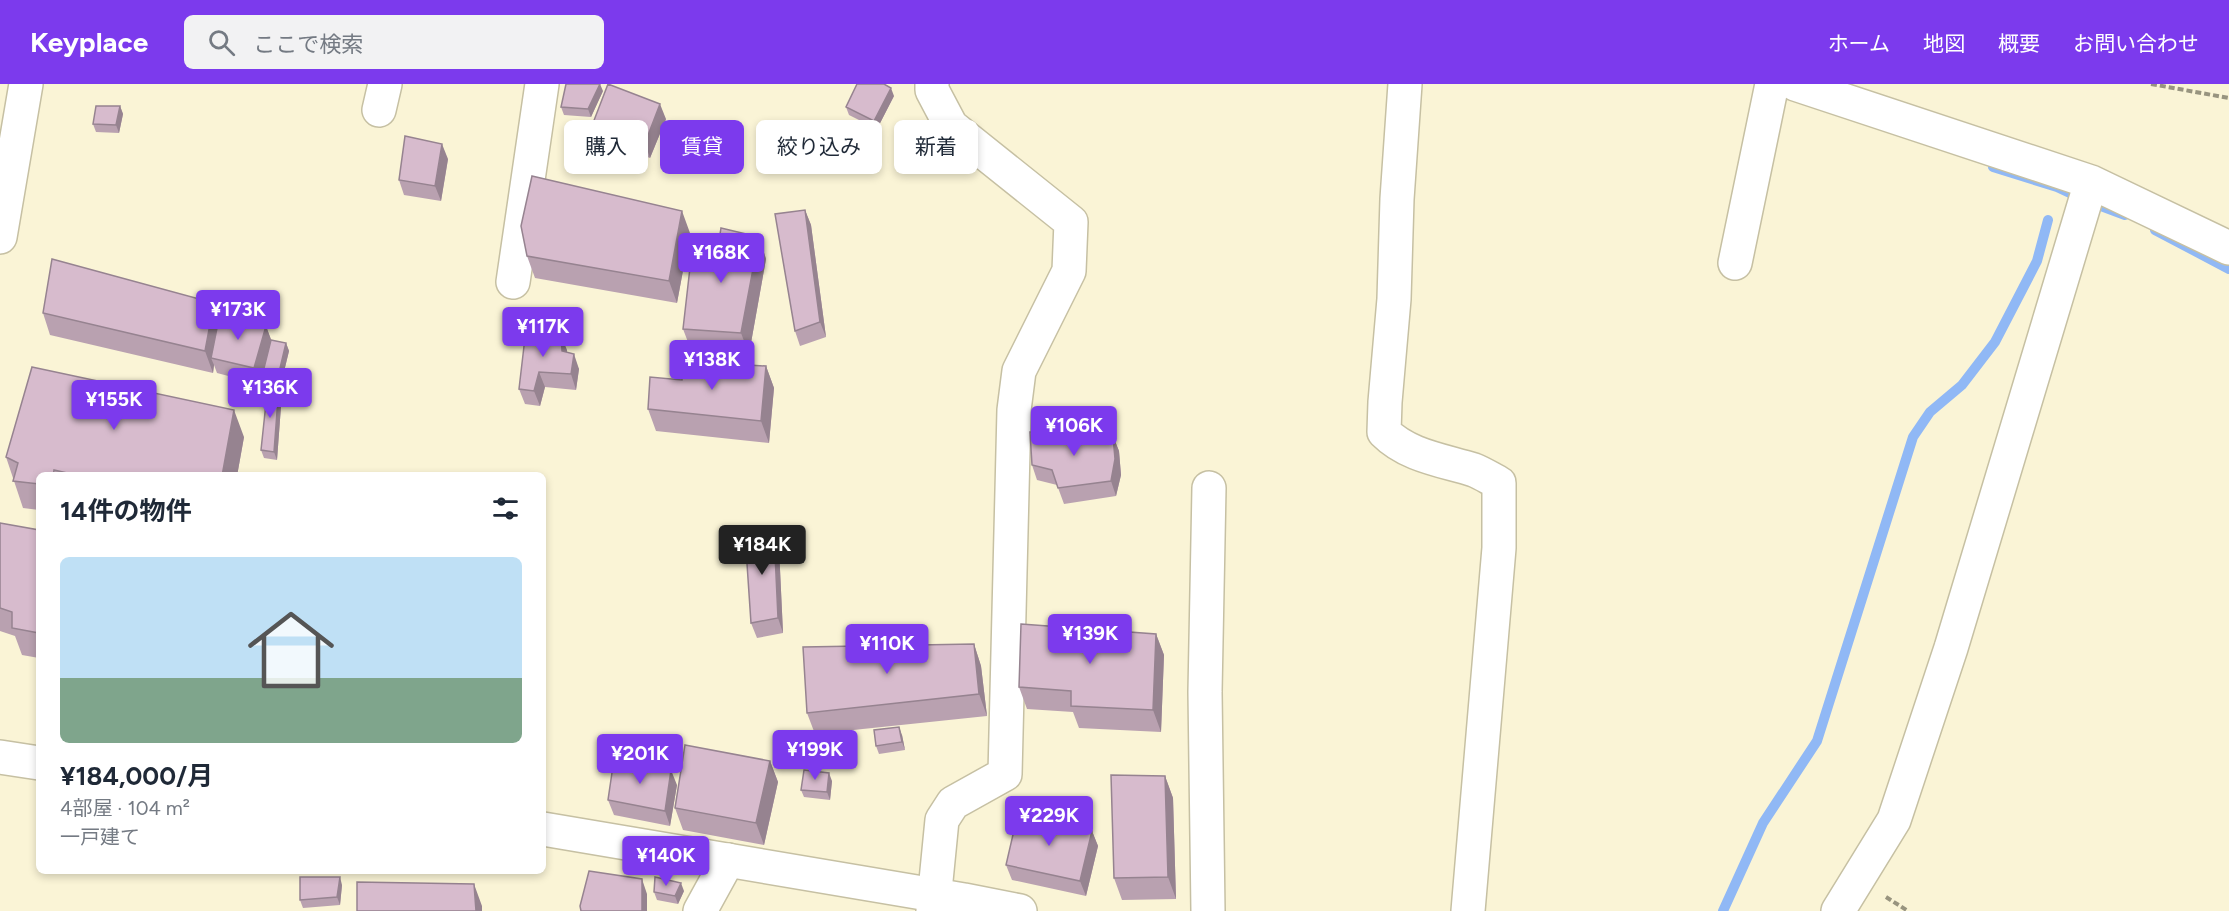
<!DOCTYPE html>
<html lang="ja">
<meta charset="utf-8">
<style>
body{margin:0;font-family:Figtree,"Noto Sans JP",sans-serif;background:#f2f2f3;color:#1f2937;height:100vh;display:flex;flex-direction:column;font-size:22px;white-space:nowrap}
*{box-sizing:border-box;margin:0}
p{font-size:20px;color:#747a83}
.icon{flex:none;width:33px;height:33px;fill:none;stroke:currentColor;stroke-width:2;stroke-linecap:round;stroke-linejoin:round}
.map{position:relative;flex:1;overflow:hidden}
.sheet{position:absolute;left:36px;top:388px;width:510px;height:402px;display:flex;flex-direction:column;background:#fff;border-radius:9px;box-shadow:0 3px 9px #0003}
.sheet>*{flex:none}
.guide{position:absolute;left:564px;top:36px;width:570px;height:54px;display:flex;gap:12px}
.price{position:absolute;translate:-50% -51px;padding:0 14px;border-radius:6px;background:#7c3aed;color:#fff;font-size:20px;line-height:39px;filter:drop-shadow(0 2px 3px #0008)}
.price::after{content:'';position:absolute;left:50%;top:36px;width:18px;height:14px;margin-left:-9px;background:inherit;clip-path:polygon(0 0,100% 0,50% 100%)}
.price.on{background:#222;color:#fff}
ul{padding:0;list-style:none}
li{display:grid;align-content:center;gap:12px;height:318px;padding:0 24px}
li span{display:grid;place-items:center;height:186px;border-radius:9px;color:#555}
li>.icon{margin-inline-start:auto}
span .icon{width:108px;height:108px;fill:#fffc;stroke-width:1}
li b{font-size:26px}
h2{display:flex;justify-content:space-between;align-items:center;height:72px;padding:0 24px;font-size:26px}
.chip{padding:0 21px;border-radius:9px;background:#fff;box-shadow:0 3px 9px #0003;font-size:21px;line-height:54px}
.chip.on{background:#7c3aed;color:#fff}
header{display:flex;align-items:center;gap:36px;box-sizing:border-box;height:84px;padding:0 30px;background:#7c3aed;color:#fff}
header strong{font-size:28px}
nav{display:flex;gap:33px;margin-inline-start:auto;font-size:21px}
.search{width:420px;height:54px;background:#f2f2f3;display:flex;align-items:center;gap:15px;box-sizing:border-box;padding:0 21px;border-radius:9px;color:#747a83;font-size:22px}
.map>svg:first-child{display:block}
.lines{fill:none;stroke-linecap:round;stroke-linejoin:round}
.stream{stroke:#90b8f5;stroke-width:10}
.minor-casing{stroke:#c6c0a3;stroke-width:36}
.tertiary-casing{stroke:#c6c0a3;stroke-width:36}
.secondary-casing{stroke:#c6c0a3;stroke-width:36}
.path{stroke:#98947f;stroke-width:4;stroke-dasharray:6 3;stroke-linecap:butt}
.minor{stroke:#fff;stroke-width:33}
.tertiary{stroke:#fff;stroke-width:33}
.secondary{stroke:#fff;stroke-width:33}
.wall{fill:#b9a1b0}
.shaded-wall{fill:#968390}
.building{fill:#d7bbcd;stroke:#968390;stroke-width:1.5}
</style>
<header>
<strong>Keyplace</strong>
<div class="search"><svg class="icon" aria-label="search" viewBox="0 0 24 24"><circle cx="10" cy="10" r="6"/><path d="M15 15l6 6"/></svg>ここで検索</div>
<nav><a>ホーム</a><a>地図</a><a>概要</a><a>お問い合わせ</a></nav>
</header>
<div class="map">
<svg width="2229" height="827" viewBox="0 0 2229 827">
<rect width="100%" height="100%" fill="#faf4d6"/>
<g class="lines">
<!-- stream -->
<path class="stream" d="M1993,83L2057,103L2072,110
M2101,122L2125,131
M2155,146L2229,185
M1723,827L1763,739L1817,657L1913,353L1930,328L1962,301L1995,258L2037,177L2048,136"/>
<!-- minor casing -->
<g class="minor-casing">
<path id="minor" d="M932,0V6L951,42L1071,138L1069,187L1019,287L1014,326L1005,690L953,719L942,736L933,827
M1405,0L1397,115L1394,215L1385,318L1384,348C1408,372 1442,376 1474,386C1482,389 1491,395 1499,399V464L1468,827
M1795,0L2091,98L2229,164
M379,26L385,0
M1735,179L1772,0
M513,198L542,0
M700,827L728,776
M1208,827L1205,608L1209,404
M1838,827L1894,736L1951,564L2091,98"/>
</g>
<!-- tertiary casing -->
<g class="tertiary-casing">
<path id="tertiary" d="M0,673L39,679
M543,745L964,816L1020,827"/>
</g>
<!-- secondary casing -->
<g class="secondary-casing">
<path id="secondary" d="M0,153L26,0"/>
</g>
<!-- path -->
<path class="path" d="M2151,0L2229,14
M1886,813L1908,827"/>
<!-- minor -->
<use href="#minor" class="minor"/>
<!-- tertiary -->
<use href="#tertiary" class="tertiary"/>
<!-- secondary -->
<use href="#secondary" class="secondary"/>
</g>
<!-- wall -->
<path class="wall" d="M603,7L591,33L564,31L561,23Z
M894,12L877,45L849,31L846,23Z
M120,22L123,30L119,49L96,48L93,40Z
M666,35L650,74L599,54L593,39Z
M448,75L441,117L404,111L399,96Z
M805,126L811,141L826,253L800,262L795,247Z
M690,149L677,219L535,194L527,172Z
M759,153L766,175L749,270L691,266L683,245L717,169Z
M214,219L219,233L266,242L271,256L286,259L289,267L280,304L282,309L277,376L264,374L261,366L268,301L265,300L262,292L266,279L259,300L217,289L214,281L213,289L50,251L43,229Z
M567,266V268L579,285L576,306L545,303L540,322L525,320L519,305Z
M766,282L774,304L769,359L656,347L648,325Z
M1113,352L1119,367L1121,391L1116,412L1064,420L1057,401L1037,396L1032,381Z
M244,353L237,392H39V426L23,424L6,373Z
M0,439L39,446V574L22,571L15,552L0,547Z
M779,464L783,549L757,554L751,539Z
M1156,550L1164,571L1161,648L1079,644L1073,628L1027,625L1019,603Z
M974,560L981,582L987,632L815,650L807,629Z
M902,651L905,666L879,670L876,662Z
M770,677L778,698L764,761L683,746L675,724Z
M1165,692L1173,714L1176,815L1122,816L1114,794Z
M832,697L830,716L804,713L801,706Z
M677,701L670,742L614,731L608,716Z
M1092,747L1098,762L1086,812L1012,796L1006,781Z
M342,801L340,821L303,824L300,816Z
M684,807L678,820L657,816L654,808Z"/>
<!-- shaded-wall -->
<path class="shaded-wall" d="M600,0L603,7L591,33L588,25Z
M891,4L894,12L877,45L874,37Z
M660,20L666,35L650,74L645,59Z
M120,22L123,30L119,49L116,41Z
M442,60L448,75L441,117L435,102Z
M805,126L811,141L826,253L820,238Z
M682,127L690,149L677,219L669,197Z
M759,153L766,175L749,270L741,249Z
M214,219L222,241L211,274L214,281L213,289L205,267Z
M266,242L272,258L259,300L254,284Z
M561,251L567,266V282L562,267Z
M286,259L289,267L280,304L277,297Z
M574,270L579,285L576,306L571,290Z
M766,282L774,304L769,359L761,337Z
M539,288L545,303L540,322L534,307Z
M279,301L282,309L277,376L274,368Z
M234,326L244,353L237,392H222Z
M1113,352L1119,367L1121,391L1116,412L1111,397Z
M774,448L779,464L783,549L778,534Z
M1156,550L1164,571L1161,648L1153,626Z
M974,560L981,582L987,632L979,610Z
M899,643L902,651L905,666L902,658Z
M770,677L778,698L764,761L756,739Z
M671,686L677,701L670,742L665,727Z
M829,689L832,697L830,716L827,708Z
M1165,692L1173,714L1176,815L1168,793Z
M1092,747L1098,762L1086,812L1080,797Z
M340,793L342,801L340,821L337,813Z
M642,795L647,810V827H642Z
M681,799L684,807L678,820L675,812Z
M474,800L482,822V827H476Z"/>
<!-- building -->
<path class="building" d="M566,0H600L588,25L561,23Z
M608,0L660,20L645,59L593,39Z
M857,0H884L891,4L874,37L846,23Z
M96,22H120L116,41L93,40Z
M405,52L442,60L435,102L399,96Z
M532,92L682,127L669,197L527,172L521,142Z
M805,126L820,238L795,247L775,130Z
M721,144L759,153L741,249L683,245L692,166L717,169Z
M52,175L214,219L205,267L43,229Z
M220,229L266,242L254,284L211,274Z
M526,245L561,251L562,267L574,270L571,290L539,288L534,307L519,305Z
M271,256L286,259L277,297L262,292Z
M684,277L766,282L761,337L648,325L650,293L682,296Z
M32,283L234,326L222,392H80L54,386L53,392H39V400L13,397L18,379L6,373Z
M268,300L279,301L274,368L261,366Z
M1030,348L1113,352L1115,375L1111,397L1058,404L1052,386L1032,381Z
M0,439L39,446V549L12,544V528L0,524Z
M774,448L778,534L751,539L745,450Z
M1021,540L1156,550L1153,626L1071,622V607L1019,603Z
M974,560L979,610L807,629L803,563Z
M899,643L902,658L876,662L874,646Z
M685,661L770,677L756,739L675,724Z
M614,675L671,686L665,727L608,716Z
M804,686L829,689L827,708L801,706Z
M1111,691L1165,692L1168,793L1114,794Z
M1018,729L1092,747L1080,797L1006,781Z
M589,787L642,795V827H581L580,822Z
M300,793H340L337,813L300,816Z
M655,793L681,799L675,812L654,808Z
M357,798L474,800L476,827H357Z"/>
</svg>
<b class="price" style="left:721px;top:200px">¥168K</b>
<b class="price" style="left:238px;top:257px">¥173K</b>
<b class="price" style="left:543px;top:274px">¥117K</b>
<b class="price" style="left:712px;top:307px">¥138K</b>
<b class="price" style="left:270px;top:335px">¥136K</b>
<b class="price" style="left:114px;top:347px">¥155K</b>
<b class="price" style="left:1074px;top:373px">¥106K</b>
<b class="price on" style="left:762px;top:492px">¥184K</b>
<b class="price" style="left:1090px;top:581px">¥139K</b>
<b class="price" style="left:887px;top:591px">¥110K</b>
<b class="price" style="left:815px;top:697px">¥199K</b>
<b class="price" style="left:640px;top:701px">¥201K</b>
<b class="price" style="left:1049px;top:763px">¥229K</b>
<b class="price" style="left:666px;top:803px">¥140K</b>
<div class="guide">
<a class="chip">購入</a>
<a class="chip on">賃貸</a>
<a class="chip">絞り込み</a>
<a class="chip">新着</a>
</div>
<section class="sheet">
<h2>14件の物件<svg class="icon" aria-label="filters" viewBox="0 0 24 24"><path d="M4 7h16M4 17h16"/><circle cx="9" cy="7" r="2"/><circle cx="15" cy="17" r="2"/></svg></h2>
<ul>
<li><span style="background:linear-gradient(#bfe0f5 65%,#7fa58c 0)"><svg class="icon" aria-label="home" viewBox="0 0 24 24"><path d="M3 11l9-7 9 7M6 9v11h12V9"/></svg></span><div><b>¥184,000/月</b><p>4部屋 · 104 m²</p><p>一戸建て</p></div></li>
</ul>
</section>
</div>
